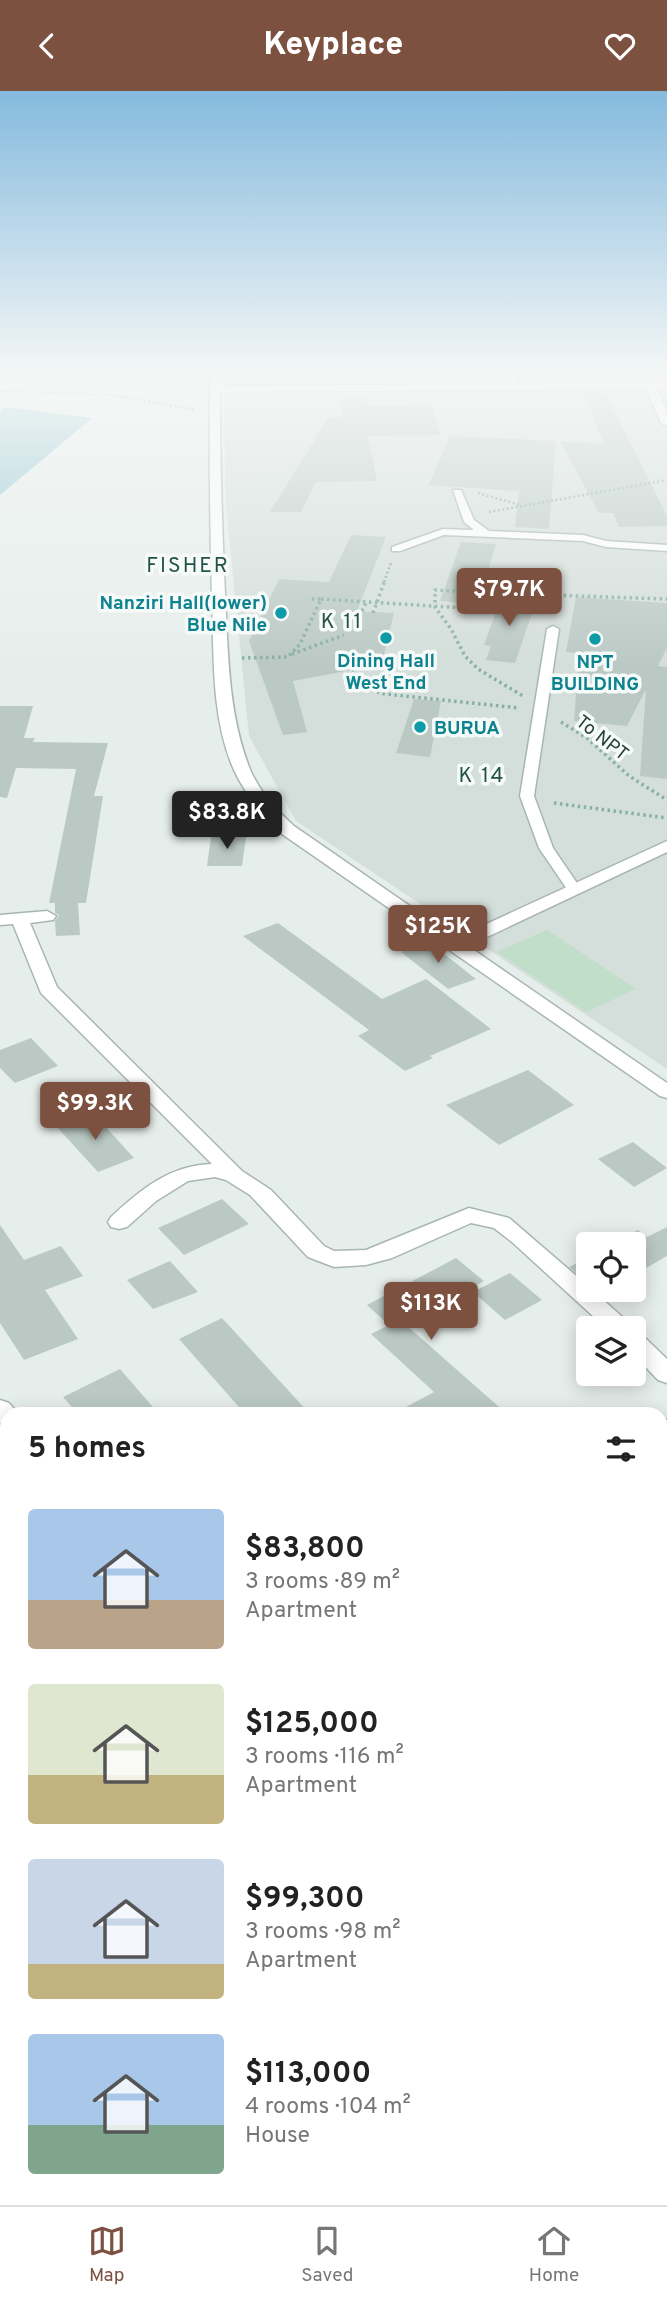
<!DOCTYPE html>
<meta charset="utf-8">
<style>
body{margin:0;font-family:Overpass,sans-serif;background:#f2f2f2;color:#222;height:100vh;display:flex;flex-direction:column;font-size:26px;white-space:nowrap}
*{box-sizing:border-box;margin:0}
p{font-size:23px;color:#767676}
.icon{flex:none;width:38px;height:38px;fill:none;stroke:currentColor;stroke-width:2;stroke-linecap:round;stroke-linejoin:round}
.map{position:relative;flex:1;overflow:hidden}
.details{position:absolute;left:0px;top:1316px;width:668px;height:798px;display:flex;flex-direction:column;background:#fff;border-radius:21px 21px 0 0;box-shadow:0 4px 18px #0003}
.details>*{flex:none}
.controls{position:absolute;left:576px;top:1141px;display:grid;gap:14px}
.controls a{display:grid;place-items:center;width:70px;height:70px;border-radius:7px;background:#fff;box-shadow:0 4px 18px #0003;font-size:35px}
.price{position:absolute;translate:-50% -60px;padding:0 16px;border-radius:7px;background:#7d5140;color:#fff;font-size:23px;line-height:46px;filter:drop-shadow(0 2px 4px #0008)}
.price::after{content:'';position:absolute;left:50%;top:42px;width:21px;height:16px;margin-left:-10px;background:inherit;clip-path:polygon(0 0,100% 0,50% 100%)}
.price.active{background:#222;color:#fff}
ul{padding:0;list-style:none}
li{display:flex;align-items:center;gap:21px;height:175px;padding:0 28px}
li span{display:grid;place-items:center;flex:none;width:196px;height:140px;border-radius:7px;color:#555}
li>.icon{margin-inline-start:auto}
span .icon{width:84px;height:84px;fill:#fffc;stroke-width:1}
li b{font-size:30px}
h2{display:flex;justify-content:space-between;align-items:center;height:84px;padding:0 28px;font-size:30px}
header{display:flex;justify-content:space-between;align-items:center;height:91px;padding:0 28px;background:#7d5140;color:#fff;font-size:32px;font-weight:800}
.tab-bar{display:flex;justify-content:space-around;align-items:center;height:98px;border-top:2px solid #e0e0e0;background:#fff;font-size:19px;color:#767676}
.tab-bar a{display:grid;justify-items:center;gap:4px}
.tab-bar .active{color:#7d5140}
.map>svg:first-child{display:block}
.built{fill:#d4deda}
.green{fill:#c0dec9}
.water{fill:#90c4d0}
.building{fill:#bbc9c4}
.lines{fill:none;stroke-linecap:round;stroke-linejoin:round}
.lane-casing{stroke:#a8b6b2;stroke-width:3}
.street-casing{stroke:#a8b6b2;stroke-width:3}
.path-far1{stroke:#87b0a5;stroke-width:2.5;stroke-dasharray:2 2.5;stroke-linecap:butt}
.path{stroke:#87b0a5;stroke-width:3.5;stroke-dasharray:2.5 3.5;stroke-linecap:butt}
.lane{fill:#fff;fill-rule:evenodd}
.street{fill:#fff;fill-rule:evenodd}
.culture-dot{fill:#0f9aa8;stroke:#f6faf8;stroke-width:2.5}
.labels{text-anchor:middle;stroke-width:7;stroke-linejoin:round;paint-order:stroke}
.far-culture-label{font-size:19px;font-weight:bold;fill:#0d838f;stroke:#f6faf8}
.far-street-label{font-size:19px;fill:#254039;stroke:#f6faf8}
.far-quarter-label{font-size:21px;letter-spacing:2px;fill:#215247;stroke:#f6faf8}
</style>
<header><svg class="icon" aria-label="back" viewBox="0 0 24 24"><path d="M15 5l-7 7 7 7"/></svg>Keyplace<svg class="icon" aria-label="heart" viewBox="0 0 24 24"><path d="M12 20l-8-8c-3-5 5-10 8-4 3-6 11-1 8 4z"/></svg></header>
<div class="map">
<svg width="667" height="2114" viewBox="0 0 667 2114">
<rect width="100%" height="100%" fill="#e6eeeb"/>
<!-- built -->
<path class="built" d="M223,279H667V978L296,730L249,645L226,415Z"/>
<!-- green -->
<path class="green" d="M35,279H196V300Z
M547,839L636,898L586,921L497,861Z"/>
<!-- water -->
<path class="water" d="M5,316L92,327L0,404V321Z"/>
<!-- building -->
<path class="building" d="M583,301H605L667,425V435L619,436L613,422H599L560,350L604,353Z
M339,305H366L368,315L433,314L440,344L368,345L377,390L316,391L301,421H270L329,326H342Z
M450,345L556,350L549,438L515,436L519,400L429,394Z
M351,444L386,446L357,520L394,522L380,580L357,578L293,590L307,641L283,644L249,550L279,488L329,491Z
M461,451L496,453L478,513L440,510Z
M502,504L537,508L515,572L486,569L491,555L484,554Z
M576,506L667,512V557L658,575L667,576V688L640,685L646,598L627,635L574,630L579,562L566,561Z
M414,608L441,610L430,666L396,662Z
M0,615H33L24,647H35L33,651L108,652L94,705H103L86,812H78L80,844L56,845L55,830L59,824L55,822V812H49L76,678L16,677L7,707L0,706Z
M211,746H246L242,775H207Z
M278,832L382,908L426,888L491,938L430,965L433,967L405,980L358,945L369,939L243,845Z
M429,851L476,888L448,898L401,861Z
M31,947L58,975L15,992L0,977V959Z
M528,979L574,1014L499,1054L446,1014Z
M92,1021L134,1067L98,1081L56,1035Z
M633,1051L667,1077L634,1096L598,1068Z
M222,1108L249,1133L184,1164L158,1137Z
M0,1134L24,1169L61,1155L83,1185L45,1199L78,1248L24,1269L0,1232Z
M667,1136V1165L634,1184V1153H611L638,1139L647,1146Z
M588,1166V1192L569,1176Z
M456,1167L484,1190L405,1233L507,1323H393L434,1301L371,1243L389,1234L367,1214Z
M170,1170L198,1201L153,1218L127,1189Z
M510,1182L542,1209L505,1229L473,1201Z
M222,1227L310,1323H245L179,1248Z
M120,1278L159,1323H78L63,1306Z"/>
<g class="lines">
<!-- lane casing -->
<g class="lane-casing">
<path id="lane" d="M506,279H514L519,299L512,297Z
M453,399H461L474,429L489,440L583,444L606,450L667,454V460L606,456L583,450L444,444L400,460H392V456L443,438L474,439L464,431Z
M553,535L559,538L534,705L553,757L581,798L574,802L569,801L539,757L520,705L547,538Z"/>
</g>
<!-- street casing -->
<g class="street-casing">
<path id="street" d="M210,279H220V295L667,292V298H657L667,320V335L661,332L646,298L220,301C220,369 222,436 225,503C228,561 228,621 249,676C258,699 276,719 294,735L456,847L667,750V761L468,855L667,992V1007L660,1005L282,743C263,724 245,703 234,679C211,627 214,565 212,509C210,432 209,356 210,279Z
M47,820L56,825L53,829L30,832L57,896L242,1080L271,1099L324,1155L334,1160L366,1159L469,1117L509,1127L588,1195V1199H592L628,1231L632,1237H606L512,1151L494,1137L471,1132L392,1167L366,1174L334,1176L308,1166L250,1104L226,1089L215,1086L188,1090L156,1110L127,1136L119,1138L111,1136L108,1131L111,1126C140,1099 170,1074 212,1073L41,902L13,833L0,834V824Z
M634,1242L642,1244L667,1268V1292L658,1289L634,1264Z
M0,1309L9,1312L18,1323H7V1334L0,1332Z
M667,1329V1349L662,1350V1330Z
M667,1832V1867L662,1869V1834Z
M0,1874L7,1877V1918L0,1915Z
M122,2107H159L162,2114H125Z
M226,2107H273L276,2114H229Z
M399,2107H444L441,2114H396Z"/>
</g>
<!-- path-far1 -->
<path class="path-far1" d="M0,300L113,304L196,319
M478,402L520,414
M489,421L667,389
M384,491L391,472"/>
<!-- path -->
<path class="path" d="M455,500L435,499V516L451,538L465,565L478,578L523,605
M321,508L480,518L487,513L489,504H548
M542,517L548,504L667,508
M356,520H362L367,510
M373,522L385,489
M292,563L344,544
M242,567L288,566L300,553L321,508H308
M358,574L348,583L346,591L385,603L519,617
M561,631L587,647L629,685L667,709
M554,712L667,727"/>
<!-- lane -->
<use href="#lane" class="lane"/>
<!-- street -->
<use href="#street" class="street"/>
</g>
<!-- sky -->
<linearGradient id="sky" x2="0" y2="1"><stop stop-color="#85bade"/><stop offset="0.49" stop-color="#f4f7f6"/><stop offset="1" stop-color="#f4f7f6" stop-opacity="0"/></linearGradient>
<rect width="667" height="575" fill="url(#sky)"/>
<!-- markers -->
<g class="culture-dot">
<circle cx="281" cy="522" r="7"/>
<circle cx="386" cy="547" r="7"/>
<circle cx="595" cy="548" r="7"/>
<circle cx="420" cy="636" r="7"/>
</g>
<g class="labels">
<!-- far-culture labels -->
<g class="far-culture-label">
<text x="267" y="518" text-anchor="end">Nanziri Hall(lower)<tspan x="267" dy="22">Blue Nile</tspan></text>
<text x="386" y="576">Dining Hall<tspan x="386" dy="22">West End</tspan></text>
<text x="595" y="577">NPT<tspan x="595" dy="22">BUILDING</tspan></text>
<text x="434" y="643" text-anchor="start">BURUA</text>
</g>
<!-- far-street labels -->
<g class="far-street-label">
<text transform="translate(603 646) rotate(38)" y="7">To NPT</text>
</g>
<!-- far-quarter labels -->
<g class="far-quarter-label">
<text x="188" y="481">FISHER</text>
<text x="342" y="537">K 11</text>
<text x="482" y="691">K 14</text>
</g>
</g>
</svg>
<div class="controls">
<a><svg class="icon" aria-label="locate" viewBox="0 0 24 24"><circle cx="12" cy="12" r="6"/><path d="M12 2v4M12 18v4M2 12h4M18 12h4"/></svg></a>
<a><svg class="icon" aria-label="layers" viewBox="0 0 24 24"><path d="M12 4l9 5-9 5-9-5zM3 14l9 5 9-5"/></svg></a>
</div>
<b class="price" style="left:509px;top:537px">$79.7K</b>
<b class="price active" style="left:227px;top:760px">$83.8K</b>
<b class="price" style="left:438px;top:874px">$125K</b>
<b class="price" style="left:95px;top:1051px">$99.3K</b>
<b class="price" style="left:431px;top:1251px">$113K</b>
<section class="details">
<h2>5 homes<svg class="icon" aria-label="filters" viewBox="0 0 24 24"><path d="M4 7h16M4 17h16"/><circle cx="9" cy="7" r="2"/><circle cx="15" cy="17" r="2"/></svg></h2>
<ul>
<li><span style="background:linear-gradient(#a9c7e8 65%,#b9a48a 0)"><svg class="icon" aria-label="home" viewBox="0 0 24 24"><path d="M3 11l9-7 9 7M6 9v11h12V9"/></svg></span><div><b>$83,800</b><p>3 rooms · 89 m²</p><p>Apartment</p></div></li>
<li><span style="background:linear-gradient(#dfe7d0 65%,#c2b280 0)"><svg class="icon" aria-label="home" viewBox="0 0 24 24"><path d="M3 11l9-7 9 7M6 9v11h12V9"/></svg></span><div><b>$125,000</b><p>3 rooms · 116 m²</p><p>Apartment</p></div></li>
<li><span style="background:linear-gradient(#c9d6e8 75%,#c2b280 0)"><svg class="icon" aria-label="home" viewBox="0 0 24 24"><path d="M3 11l9-7 9 7M6 9v11h12V9"/></svg></span><div><b>$99,300</b><p>3 rooms · 98 m²</p><p>Apartment</p></div></li>
<li><span style="background:linear-gradient(#a9c7e8 65%,#7fa58c 0)"><svg class="icon" aria-label="home" viewBox="0 0 24 24"><path d="M3 11l9-7 9 7M6 9v11h12V9"/></svg></span><div><b>$113,000</b><p>4 rooms · 104 m²</p><p>House</p></div></li>
</ul>
</section>
</div>
<nav class="tab-bar">
<a class="active"><svg class="icon" aria-label="map" viewBox="0 0 24 24"><path d="M3 6l6-2 6 2 6-2v14l-6 2-6-2-6 2zM9 4v14M15 6v14"/></svg>Map</a>
<a><svg class="icon" aria-label="saved" viewBox="0 0 24 24"><path d="M7 4h10v16l-5-4-5 4z"/></svg>Saved</a>
<a><svg class="icon" aria-label="home" viewBox="0 0 24 24"><path d="M3 11l9-7 9 7M6 9v11h12V9"/></svg>Home</a>
</nav>
